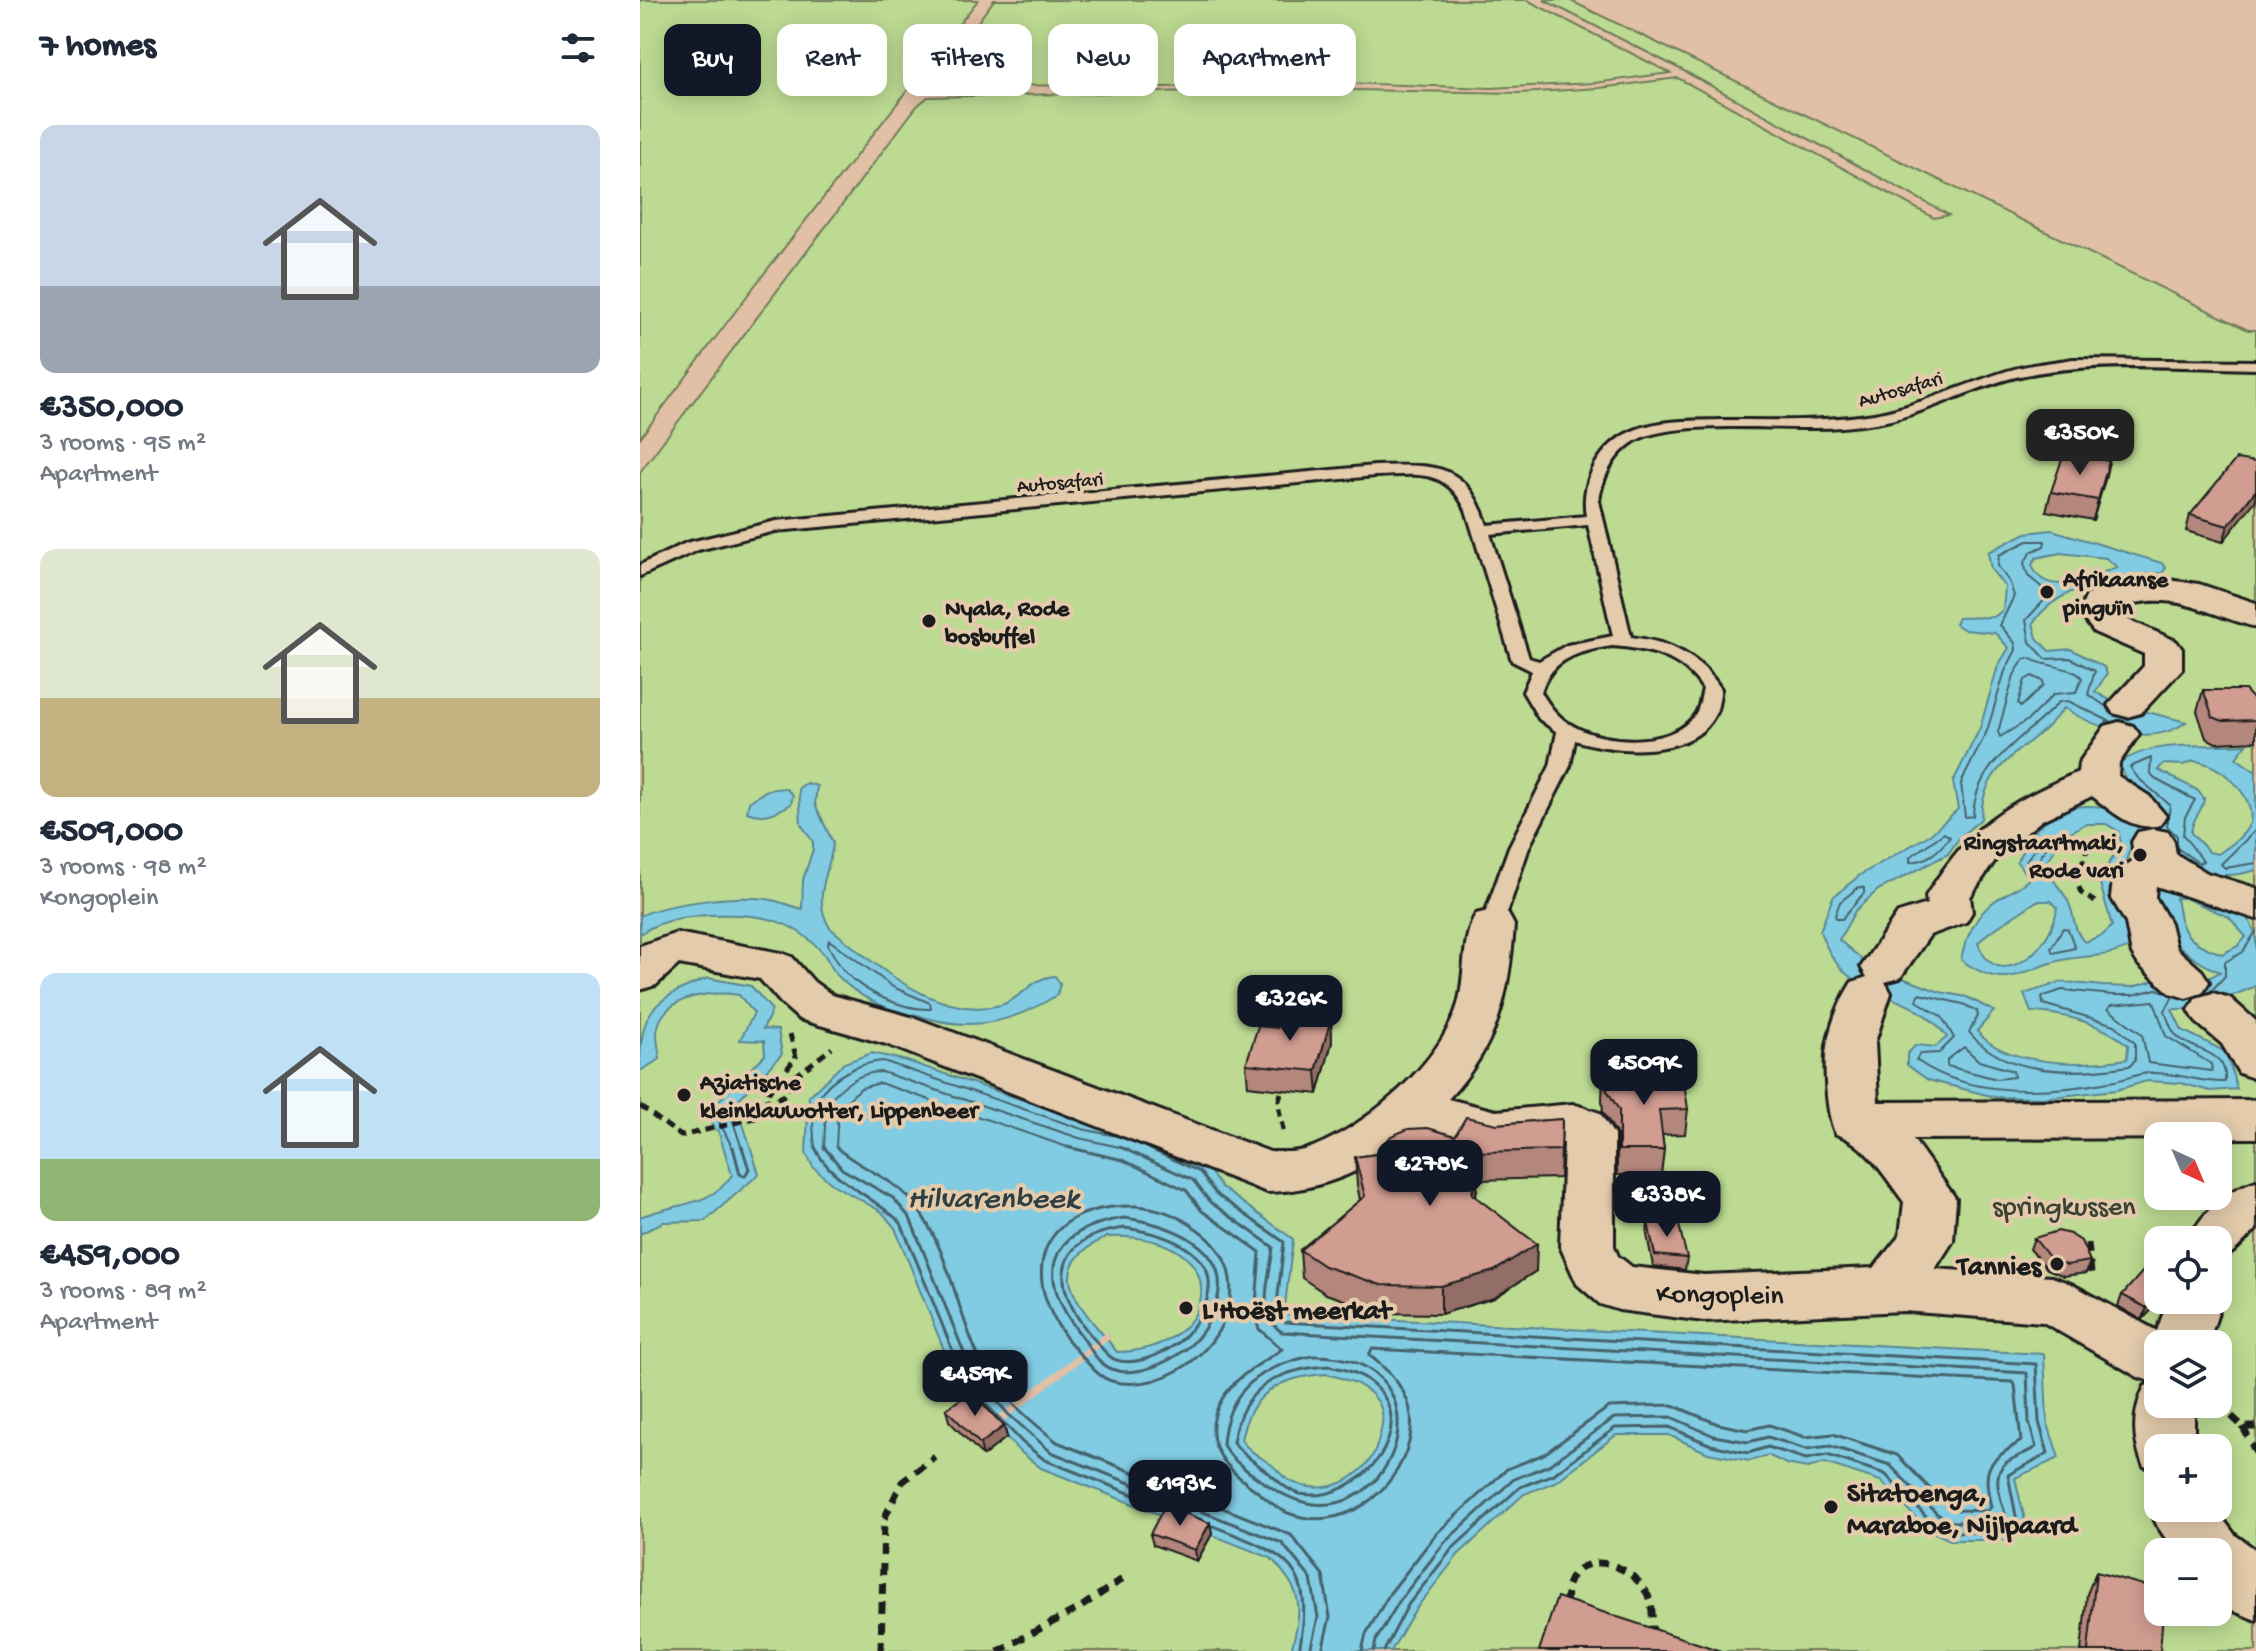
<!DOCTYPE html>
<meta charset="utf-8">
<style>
body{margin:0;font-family:"Gochi Hand",sans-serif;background:#f2f2f3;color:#1f2937;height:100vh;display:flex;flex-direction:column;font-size:30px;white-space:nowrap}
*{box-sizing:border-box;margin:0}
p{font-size:26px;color:#747a83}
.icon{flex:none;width:44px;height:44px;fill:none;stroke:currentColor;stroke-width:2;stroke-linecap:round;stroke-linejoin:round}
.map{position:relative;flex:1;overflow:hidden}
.details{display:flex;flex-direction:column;background:#fff;width:640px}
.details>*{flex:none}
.top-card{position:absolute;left:24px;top:24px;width:760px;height:72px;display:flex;gap:16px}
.needle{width:52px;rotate:136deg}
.fabs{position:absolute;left:1504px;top:1122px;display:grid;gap:16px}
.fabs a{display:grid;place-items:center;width:88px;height:88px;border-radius:16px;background:#fff;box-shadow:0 4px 20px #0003;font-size:40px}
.price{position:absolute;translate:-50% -68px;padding:0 18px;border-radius:16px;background:#111827;color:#fff;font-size:26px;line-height:52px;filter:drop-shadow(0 2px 4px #0008)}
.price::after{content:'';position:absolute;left:50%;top:48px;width:24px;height:18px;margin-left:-12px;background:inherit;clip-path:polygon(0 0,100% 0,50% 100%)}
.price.on{background:#222;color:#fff}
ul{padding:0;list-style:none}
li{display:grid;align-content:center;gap:16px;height:424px;padding:0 40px}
li span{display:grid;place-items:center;height:248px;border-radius:16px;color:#555}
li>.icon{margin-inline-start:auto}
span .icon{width:144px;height:144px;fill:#fffc;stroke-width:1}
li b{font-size:34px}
h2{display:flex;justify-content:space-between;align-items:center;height:96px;padding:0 40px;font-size:34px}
.pill{padding:0 28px;border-radius:16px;background:#fff;box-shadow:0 4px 20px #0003;font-size:28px;line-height:72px}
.pill.on{background:#111827;color:#fff}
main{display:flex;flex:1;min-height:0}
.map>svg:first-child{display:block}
.green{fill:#bcda92;stroke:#6c7b57;stroke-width:2;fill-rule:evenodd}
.water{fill:#82cce3;stroke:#598693;stroke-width:2;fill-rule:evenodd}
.pier{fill:#e2c0a6}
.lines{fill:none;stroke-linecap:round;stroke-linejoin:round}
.shore-far1{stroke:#45626c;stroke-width:2}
.shore{stroke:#45626c;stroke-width:3}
.lane-casing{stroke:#1c1c1c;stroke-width:6}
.street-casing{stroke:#1c1c1c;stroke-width:6}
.path-far1{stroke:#1c1c1c;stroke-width:5;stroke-dasharray:9 6;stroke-linecap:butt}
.path{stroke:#1c1c1c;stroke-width:7;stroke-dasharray:11 8;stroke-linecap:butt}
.lane{fill:#e3cbab;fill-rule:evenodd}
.street{fill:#e3cbab;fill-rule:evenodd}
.wall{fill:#b4877d;stroke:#1c1c1c;stroke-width:2}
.shaded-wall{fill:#926e66;stroke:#1c1c1c;stroke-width:2}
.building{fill:#d19d91;stroke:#1c1c1c;stroke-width:2}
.poi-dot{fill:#1c1c1c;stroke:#e3cbab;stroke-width:3}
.labels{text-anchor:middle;stroke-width:8;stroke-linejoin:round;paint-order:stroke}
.far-street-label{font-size:20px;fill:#1c1c1c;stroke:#e3cbab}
.poi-label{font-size:24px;font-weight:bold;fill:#1c1c1c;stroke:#e3cbab;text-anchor:start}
.near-park-label{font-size:28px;fill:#3c4234;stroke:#e3cbab}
.near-poi-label{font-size:28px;font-weight:bold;fill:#1c1c1c;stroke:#e3cbab;text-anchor:start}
.near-street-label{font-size:28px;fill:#1c1c1c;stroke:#e3cbab}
.near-water-label{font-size:32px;font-style:italic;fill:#303f44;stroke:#e3cbab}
</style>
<main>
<section class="details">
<h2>7 homes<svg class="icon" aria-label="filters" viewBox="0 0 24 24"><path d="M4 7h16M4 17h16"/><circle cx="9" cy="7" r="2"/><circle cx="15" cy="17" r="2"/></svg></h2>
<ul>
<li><span style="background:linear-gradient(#c9d6e8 65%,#9aa5b1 0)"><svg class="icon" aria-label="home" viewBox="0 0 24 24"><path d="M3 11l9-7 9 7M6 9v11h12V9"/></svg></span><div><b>€350,000</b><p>3 rooms · 95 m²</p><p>Apartment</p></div></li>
<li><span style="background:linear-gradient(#dfe7d0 60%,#c2b280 0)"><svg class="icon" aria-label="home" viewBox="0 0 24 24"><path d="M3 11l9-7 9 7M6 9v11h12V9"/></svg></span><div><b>€509,000</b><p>3 rooms · 98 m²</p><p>Kongoplein</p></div></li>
<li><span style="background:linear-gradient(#bfe0f5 75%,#8fb573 0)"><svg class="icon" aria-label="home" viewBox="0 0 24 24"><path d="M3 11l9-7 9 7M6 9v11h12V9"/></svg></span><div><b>€459,000</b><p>3 rooms · 89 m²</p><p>Apartment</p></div></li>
</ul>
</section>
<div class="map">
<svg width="1616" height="1651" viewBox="0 0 1616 1651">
<rect width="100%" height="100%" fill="#e2c0a6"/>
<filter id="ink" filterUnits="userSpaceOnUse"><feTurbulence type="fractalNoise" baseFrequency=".0125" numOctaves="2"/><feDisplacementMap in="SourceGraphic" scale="16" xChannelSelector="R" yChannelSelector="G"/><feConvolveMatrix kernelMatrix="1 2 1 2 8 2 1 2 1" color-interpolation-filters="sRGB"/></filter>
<g filter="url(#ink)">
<!-- green -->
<path class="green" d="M0,0H338L116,284L0,438Z
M354,0H887L1030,73L954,83L851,88L674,82L524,87L292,84Z
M904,0H929L1608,330H1616V1651H0V472L277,106L288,97L657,89L880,93L959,88L1038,78L1294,218L1309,215L1042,70ZM1518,1136H1578V1196H1518ZM1518,1240H1578V1300H1518ZM1518,1344H1578V1404H1518ZM1518,1448H1578V1508H1518ZM1518,1552H1578V1612H1518Z"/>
<!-- water -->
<path class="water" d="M1412,530L1522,563L1526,568L1522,573C1478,575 1420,584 1393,623L1397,638L1409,651L1431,649L1464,667L1467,674L1455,692L1477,704L1546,722C1512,748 1457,729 1424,708C1416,717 1408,728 1398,735C1366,760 1342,776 1341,819L1320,837L1308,854L1238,890L1215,911L1199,940L1230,966L1300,992L1327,997L1354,1011L1337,1031C1365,1067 1444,1066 1487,1059L1488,1045C1463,1024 1424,1013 1391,1012L1384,994L1421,982L1463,986L1492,987L1517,980L1558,984L1580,972C1545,958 1507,923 1511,882L1606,914L1616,934V986L1560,1009H1532L1542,1030L1586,1052L1597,1089L1570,1091L1541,1083L1507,1081L1476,1090L1402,1098L1355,1097L1288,1080L1267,1065V1054L1276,1045L1295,1047L1307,1037C1267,982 1207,1010 1180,931L1193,897L1220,875L1291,834L1318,809L1313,782L1340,728L1358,666L1369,648L1355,633L1325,630L1315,624L1318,618L1354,617L1363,610L1365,587L1351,569L1348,552L1386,533ZM1420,553L1466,558L1477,567C1453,576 1405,601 1392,565L1396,558ZM1536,898H1545L1589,917L1606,937L1598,946L1582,954C1546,941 1542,935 1536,898Z
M1607,744L1596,758L1616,772V870C1584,880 1565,875 1536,859L1528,837L1494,839C1473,890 1478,894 1495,944C1469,959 1450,954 1422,960C1378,970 1368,993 1321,960C1325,938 1337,913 1356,900C1368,892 1378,889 1389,879L1377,862C1410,785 1457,806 1522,818L1523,809L1486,779L1479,763C1517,738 1564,748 1607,744ZM1553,761C1579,762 1616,795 1610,823C1604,837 1590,846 1578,854L1569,852L1551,833C1552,816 1563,813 1564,798L1557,790L1518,770L1523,764L1543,765ZM1445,824H1466L1478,831L1481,843L1459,880L1472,926L1463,935L1445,942C1433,932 1435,915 1428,901C1420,885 1412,884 1406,863L1421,838ZM1397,901H1411L1417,907C1414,948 1357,997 1338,943L1347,934Z
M166,783L177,786L175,804L193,843C190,873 171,897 190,928C236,965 297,1021 361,1005C382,999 392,977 415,976L420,984L417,995C371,1024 327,1033 274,1014L271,1017C248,1009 217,997 199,977C191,970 189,959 182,952C151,917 115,913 70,915C46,916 20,920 0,934V916C25,903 97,895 125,899C138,900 149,906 162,909L163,880L173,849V842L161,824L159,788Z
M145,788L153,795L151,804C136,813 124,819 107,812L109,802L127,790Z
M68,978L111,986L132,1010L123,1029L138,1030L142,1054L96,1102L119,1174L65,1221L23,1222L0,1234V1217C33,1203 70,1208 92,1175L79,1133L68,1119L70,1109L125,1055L124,1041L100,1040L114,1013L99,995C71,991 19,995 17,1034C17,1042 19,1051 20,1059L0,1071C0,1009 12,1000 68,978Z
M232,1053L267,1061L445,1121L492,1132L566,1166L581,1187L653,1239L644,1314L1404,1354L1407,1421L1419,1458L1375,1478L1386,1525L1369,1540H1310L1286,1529L1241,1481L1185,1463L1168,1468L1146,1464L1128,1455L1110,1461L1068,1453L1029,1435H976L917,1481L884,1494L818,1555L775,1610L751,1651H651C663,1605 663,1593 631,1558L401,1468L377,1449L316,1380L255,1228L242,1212L192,1184L173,1167L166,1153L169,1096L204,1063ZM467,1237C598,1231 584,1350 477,1352C446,1311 394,1270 467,1237ZM686,1374C707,1379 733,1386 741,1408C745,1419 740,1435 737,1445C734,1457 725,1467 716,1474C697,1490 668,1492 647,1479C640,1475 636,1467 629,1463C617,1455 609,1451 601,1440C610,1392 641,1377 686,1374Z"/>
<!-- pier -->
<path class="pier" d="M467,1332L471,1338L367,1418L359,1429L349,1418L362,1413Z"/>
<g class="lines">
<!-- shore-far1 -->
<path class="shore-far1" d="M1389,658C1405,668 1432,665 1442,678L1436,692L1414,694L1388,720L1360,737L1358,732L1374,675L1384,659Z
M1392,676L1403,681L1404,685L1381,707L1378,703L1385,680Z
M1468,708L1448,694L1455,671L1430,658L1406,659L1390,642L1386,620L1410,594L1388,576L1384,563L1391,552L1404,546L1405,541H1388L1359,555L1358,566L1370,583L1374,596L1360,625L1375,643L1376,650L1365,671L1347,731L1321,783L1325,817L1333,816C1335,761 1385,739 1419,702L1428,701L1471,722
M1616,830L1581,864L1585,868L1616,863
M1304,833L1310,837C1299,851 1288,861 1270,862V857Z
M1405,834L1411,839L1399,859L1398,869L1394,871L1386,861Z
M1537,846V836L1527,826L1530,805L1498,778L1490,767L1511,758L1510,772L1515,779L1555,800L1545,817L1543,835L1563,861L1559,863L1537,848
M1219,887L1224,888V893L1202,919H1197L1195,915L1200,902Z
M1423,928L1428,929L1435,948L1413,953L1411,948Z
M189,940L253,987L290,1003L291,1009C262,1010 225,993 205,972C198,964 193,954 188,945Z
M1526,992L1516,989L1493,995H1473L1422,990L1402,997L1403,1004L1475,1025L1495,1043V1060L1490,1066C1438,1074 1365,1078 1329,1032L1338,1016L1337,1011L1323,1004L1279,994L1277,1001L1302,1017L1314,1038L1299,1053L1280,1054L1276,1060C1330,1099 1412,1093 1475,1081C1487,1079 1498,1073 1511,1073C1536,1072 1560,1083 1585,1082C1588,1048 1554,1054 1536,1035C1530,1029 1528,1019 1525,1011L1533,996
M1570,992L1585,976V962L1603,952L1616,931
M1514,1001L1526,1036L1571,1064L1572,1071L1508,1063L1502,1034L1468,1009L1471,1005Z
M1324,1047L1339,1061L1373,1071L1374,1077L1357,1079L1307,1066V1060Z
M93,1149L77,1117L85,1106L89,1109L102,1149
M175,1149C174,1135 170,1111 178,1098C191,1076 219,1063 243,1061L442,1129L481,1137
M184,1149L186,1104C201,1086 218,1072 242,1072L439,1138L488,1149
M199,1149L196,1147L198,1109L221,1088L240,1083L433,1149"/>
<!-- shore -->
<path class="shore" d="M93,1147L100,1174L105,1176L109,1169L102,1147
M175,1147C187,1179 235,1197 261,1223L323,1376L340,1398L383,1443L405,1460L522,1506
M184,1147L202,1169L253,1198L270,1218L331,1370L368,1414L411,1452L642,1543L671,1579L678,1617L670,1651
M196,1147C221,1170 254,1177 275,1205C310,1251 316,1311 341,1362C357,1393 391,1421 417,1442L651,1535L683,1575L690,1617L682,1651
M427,1147L483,1160L546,1190L562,1211L620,1252L615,1318L619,1329L642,1349C620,1365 597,1374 582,1399C559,1438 582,1466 614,1489C625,1497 635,1508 648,1513C702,1534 755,1494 769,1442C779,1404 758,1377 729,1355L732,1349L1372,1382L1375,1385L1381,1441C1347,1463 1342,1465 1351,1507L1347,1511L1318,1510L1306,1505L1257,1455L1193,1434L1165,1437L1129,1425L1107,1430L1078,1424L1032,1405L969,1407L904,1454L867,1469L797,1533L750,1593L726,1634L722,1651
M480,1147L553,1180L570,1202L633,1247C631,1275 614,1314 642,1332L1387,1373L1389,1422L1396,1447C1387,1453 1376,1456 1367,1462C1349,1475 1362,1501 1366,1517L1362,1522H1314L1297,1514L1250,1465L1190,1446L1166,1449L1128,1437L1108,1442L1074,1436L1031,1417L974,1418L909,1465L874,1479L805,1542L760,1600L736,1640L734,1651
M510,1149L560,1172L576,1194L644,1242L636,1313L644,1322L1396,1364L1399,1422L1408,1453L1368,1475L1377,1521L1366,1532H1312L1291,1522L1245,1474L1187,1455L1166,1459L1128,1447L1108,1453L1071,1445L1029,1427L975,1428L914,1474L880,1487L812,1549L768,1605L744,1651
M495,1206C518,1207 539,1216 557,1229C636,1285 562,1391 481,1383C460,1381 452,1367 438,1352C375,1283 393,1204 495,1206Z
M484,1218C528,1223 595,1247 576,1304C570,1322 561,1337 546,1349C527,1363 496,1378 471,1369C459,1365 450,1348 443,1338C395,1278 404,1230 484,1218Z
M485,1228C523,1233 584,1252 566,1302C560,1318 552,1331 539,1342C523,1354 496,1366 476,1360C467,1357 460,1345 454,1339C410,1289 409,1237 485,1228Z
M672,1356C825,1354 750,1561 634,1489C616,1477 594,1464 583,1445C586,1390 621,1366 672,1356Z
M689,1366C703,1369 718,1372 729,1381C787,1424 720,1505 660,1494C646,1491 636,1478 625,1470C613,1461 602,1454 593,1442C601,1388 638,1369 689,1366Z
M573,1526C647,1555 676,1564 659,1651"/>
<!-- lane casing -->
<g class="lane-casing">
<path id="lane" d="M1433,359L1616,361V369C1538,368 1457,360 1380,376C1331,387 1285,415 1236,423C1216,426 1195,428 1175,428C1133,429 1029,420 995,441C974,454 962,477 959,501L991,637C1030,642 1059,655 1081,689C1079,697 1079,707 1075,714C1054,759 973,753 935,740L930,766L889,847L863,925L860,930H844L841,925L869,847L910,766L917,732L899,719L883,692L892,671L872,661L826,510C805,467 777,475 735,476L136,531L58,550L0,576V565L46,543L136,521L735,466C794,465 826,461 847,525L946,516C940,485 957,450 986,434C1013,419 1051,421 1081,420C1132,420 1184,422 1234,414C1275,407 1325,384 1367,371C1388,364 1411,363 1433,359ZM948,525L973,636L927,645L899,661L889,658L850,534ZM972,646C1008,649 1042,656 1063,689C1061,696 1060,707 1056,713C1034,748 967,744 935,727C919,719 910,707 901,692C911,658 940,651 972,646Z"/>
</g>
<!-- street casing -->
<g class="street-casing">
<path id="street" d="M1519,579L1559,584L1616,603V627C1564,614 1532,587 1476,609L1480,616L1536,641L1542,649V669L1501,713L1487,717L1473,713L1468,705L1504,666V654L1454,632L1439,612L1447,595L1479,585Z
M1479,722L1493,726L1499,734L1479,763L1478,776L1509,796L1526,816L1520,825C1493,832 1473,812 1452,796L1402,820L1358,856L1330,897L1332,912L1326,922L1290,935L1260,978L1245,982L1251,993L1235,1042L1238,1102L1616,1100V1138L1273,1139L1316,1199L1313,1241L1295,1269L1412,1277L1431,1284L1517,1331L1528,1300H1578V1291L1582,1300L1568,1344H1518V1404H1554V1448H1518V1471L1504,1466C1492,1441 1492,1412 1505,1386L1515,1383L1498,1377L1403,1322L1263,1311L1064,1321L979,1310L960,1304L937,1284L920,1246L924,1143L856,1149L778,1129C735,1167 684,1191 627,1192L246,1044L159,1019L142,1004L120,979L39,964L16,985L0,990V946L37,933L141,953L152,957L174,982L192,995L278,1019L630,1152C645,1152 659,1153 673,1147C728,1125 801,1063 818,1004C826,976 821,939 836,914L852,910L868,914L874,925C869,996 858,1046 808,1099L856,1111L933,1104L960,1113L974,1135V1246L978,1256L992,1267L1064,1275L1234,1268L1260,1235L1264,1202C1245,1177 1227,1144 1196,1134C1186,1116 1183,1062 1188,1041C1192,1021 1201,999 1212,982L1227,977L1221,967L1258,913L1287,904L1286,896C1332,823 1362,807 1438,772L1439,763L1465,726Z
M1513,829L1528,832L1534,842L1536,854L1567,873L1616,888V919L1516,886L1515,897L1530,923L1536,948L1562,971L1569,982L1562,993L1546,998L1530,993L1499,965L1492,954L1486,923L1471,897L1473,880L1480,870L1495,859L1492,842L1498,832Z
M1573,993L1590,998L1616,1021V1079L1599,1073L1582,1044L1556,1022L1549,1010L1556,998Z
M1616,1181V1230C1601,1242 1596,1254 1578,1260V1240H1548C1564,1211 1584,1191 1616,1181Z
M1518,1488V1508H1575L1595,1535L1616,1550V1620L1594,1611L1578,1597V1552H1535L1518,1527L1509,1508Z"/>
</g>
<!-- path-far1 -->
<path class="path-far1" d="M1423,830L1449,845L1436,879L1441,893L1455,902
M150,1034L156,1057L126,1096L128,1103L145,1095L154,1077L192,1048
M641,1093L638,1104L644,1135
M0,1106L41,1136L115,1118L128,1103"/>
<!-- path -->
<path class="path" d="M1448,1243L1451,1273
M1578,1403L1603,1427H1616
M1603,1427L1616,1453
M926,1604C927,1598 926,1590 928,1585C943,1544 999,1567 1010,1600C1013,1610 1012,1622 1013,1632
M241,1651L244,1519L262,1482L295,1457
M358,1651L441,1607L488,1575"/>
<!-- lane -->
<use href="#lane" class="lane"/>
<!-- street -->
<use href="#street" class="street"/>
</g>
<!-- wall -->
<path class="wall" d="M1469,461L1453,520L1406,511L1411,492Z
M1616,462L1583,542L1546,531L1550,515Z
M1563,690L1616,702V741L1576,743L1566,738L1557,711Z
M691,1019L692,1042L678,1094L608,1086L606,1064L637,1028Z
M963,1075L1048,1109L1045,1134L1022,1135L1024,1150L1021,1175H977V1135L963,1112L962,1100Z
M922,1119L920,1178L838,1180L836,1196L896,1271L854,1298L801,1314L742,1313L686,1294L662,1278L660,1250L720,1200L717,1185L715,1157L736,1154L815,1136L857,1124Z
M1008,1223L1047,1258L1045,1270L1013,1266L1007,1235Z
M1394,1238L1450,1261L1446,1273L1424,1276L1407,1269L1390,1249Z
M1518,1281L1502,1320L1478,1306L1482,1295Z
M306,1409L364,1426L367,1437L343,1456L309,1421Z
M570,1523L572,1534L557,1561L513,1545L510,1534Z
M1456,1572L1520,1651H1441L1447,1594Z"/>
<!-- shaded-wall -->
<path class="shaded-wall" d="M1469,461L1465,480L1453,520L1458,500Z
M1616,490V500L1583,542L1588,526Z
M691,1019L692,1042L678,1094L676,1071Z
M839,1152L838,1180L832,1221V1194Z
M897,1244L896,1271L854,1298L801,1314V1286Z
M1518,1297V1300H1521L1502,1320L1507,1308Z
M364,1426L367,1437L343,1456L340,1444Z
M570,1523L572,1534L557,1561L555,1550Z"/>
<!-- building -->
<path class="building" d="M1424,453L1469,461L1458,500L1411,492Z
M1596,459L1616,462V490L1588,526L1550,515Z
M1563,690H1605L1616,702V720L1583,721L1573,717Z
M641,1014L691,1019L676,1071L606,1064L618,1026L637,1028Z
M1038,1074L1040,1082L1044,1083L1048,1109L1019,1110L1024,1150H979V1110L965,1087L963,1075Z
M826,1117L857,1124L922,1119L921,1150L839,1152L832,1194L897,1244L854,1271L801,1286L741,1285L684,1266L660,1250L725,1196L715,1157L736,1154L751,1136L768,1129L788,1128L815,1136Z
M1038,1221L1047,1258L1015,1255L1008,1223Z
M1418,1231L1430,1234L1441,1241L1450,1261L1427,1265L1410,1258L1394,1238Z
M1503,1271L1518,1281V1297L1507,1308L1482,1295Z
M331,1392L364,1426L340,1444L306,1409Z
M525,1505L570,1523L555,1550L510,1534Z
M1456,1572L1518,1589V1612H1523L1520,1651H1448Z
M917,1597L1081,1651H899Z"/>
</g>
<!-- markers -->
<g class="poi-dot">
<circle cx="1407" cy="592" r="8"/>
<circle cx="289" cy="621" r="8"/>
<circle cx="1500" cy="855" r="8"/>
<circle cx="44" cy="1095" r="8"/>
<circle cx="1417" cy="1264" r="8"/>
<circle cx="546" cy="1308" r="8"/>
<circle cx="1191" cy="1507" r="8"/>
</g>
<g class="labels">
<!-- far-street labels -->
<g class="far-street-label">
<text transform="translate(1260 388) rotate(-16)" y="7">Autosafari</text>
<text transform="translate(420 481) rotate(-5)" y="7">Autosafari</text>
</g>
<!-- poi labels -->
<g class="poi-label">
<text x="1423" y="586">Afrikaanse<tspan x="1423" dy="28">pinguïn</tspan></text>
<text x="305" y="615">Nyala, Rode<tspan x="305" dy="28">bosbuffel</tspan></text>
<text x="1484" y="849" text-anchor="end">Ringstaartmaki,<tspan x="1484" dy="28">Rode vari</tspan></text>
<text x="60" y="1089">Aziatische<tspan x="60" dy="28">kleinklauwotter, Lippenbeer</tspan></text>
</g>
<!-- near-park labels -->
<g class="near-park-label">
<text x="1424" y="1214">springkussen</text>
</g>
<!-- near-poi labels -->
<g class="near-poi-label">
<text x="1401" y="1274" text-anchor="end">Tannies</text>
<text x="562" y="1318">L'Hoëst meerkat</text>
<text x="1207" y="1501">Sitatoenga,<tspan x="1207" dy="32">Maraboe, Nijlpaard</tspan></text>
</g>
<!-- near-street labels -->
<g class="near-street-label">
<text transform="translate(1080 1292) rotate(1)" y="10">Kongoplein</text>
</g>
<!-- near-water labels -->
<g class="near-water-label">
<text x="353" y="1207">Hilvarenbeek</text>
</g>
</g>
</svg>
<div class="fabs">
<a><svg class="needle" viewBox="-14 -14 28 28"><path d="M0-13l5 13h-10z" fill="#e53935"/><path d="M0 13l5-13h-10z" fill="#747a83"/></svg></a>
<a><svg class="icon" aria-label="locate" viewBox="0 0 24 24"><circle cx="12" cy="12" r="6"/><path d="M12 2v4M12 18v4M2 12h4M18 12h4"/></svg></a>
<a><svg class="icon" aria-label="layers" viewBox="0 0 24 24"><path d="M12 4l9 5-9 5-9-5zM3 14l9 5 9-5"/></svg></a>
<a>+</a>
<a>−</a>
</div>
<b class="price on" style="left:1440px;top:477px">€350K</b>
<b class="price" style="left:650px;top:1043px">€326K</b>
<b class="price" style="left:1004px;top:1107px">€509K</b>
<b class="price" style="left:790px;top:1208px">€278K</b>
<b class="price" style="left:1027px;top:1239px">€338K</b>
<b class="price" style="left:335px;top:1418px">€459K</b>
<b class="price" style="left:540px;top:1528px">€193K</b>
<div class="top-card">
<a class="pill on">Buy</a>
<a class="pill">Rent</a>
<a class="pill">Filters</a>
<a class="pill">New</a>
<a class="pill">Apartment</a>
</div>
</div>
</main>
